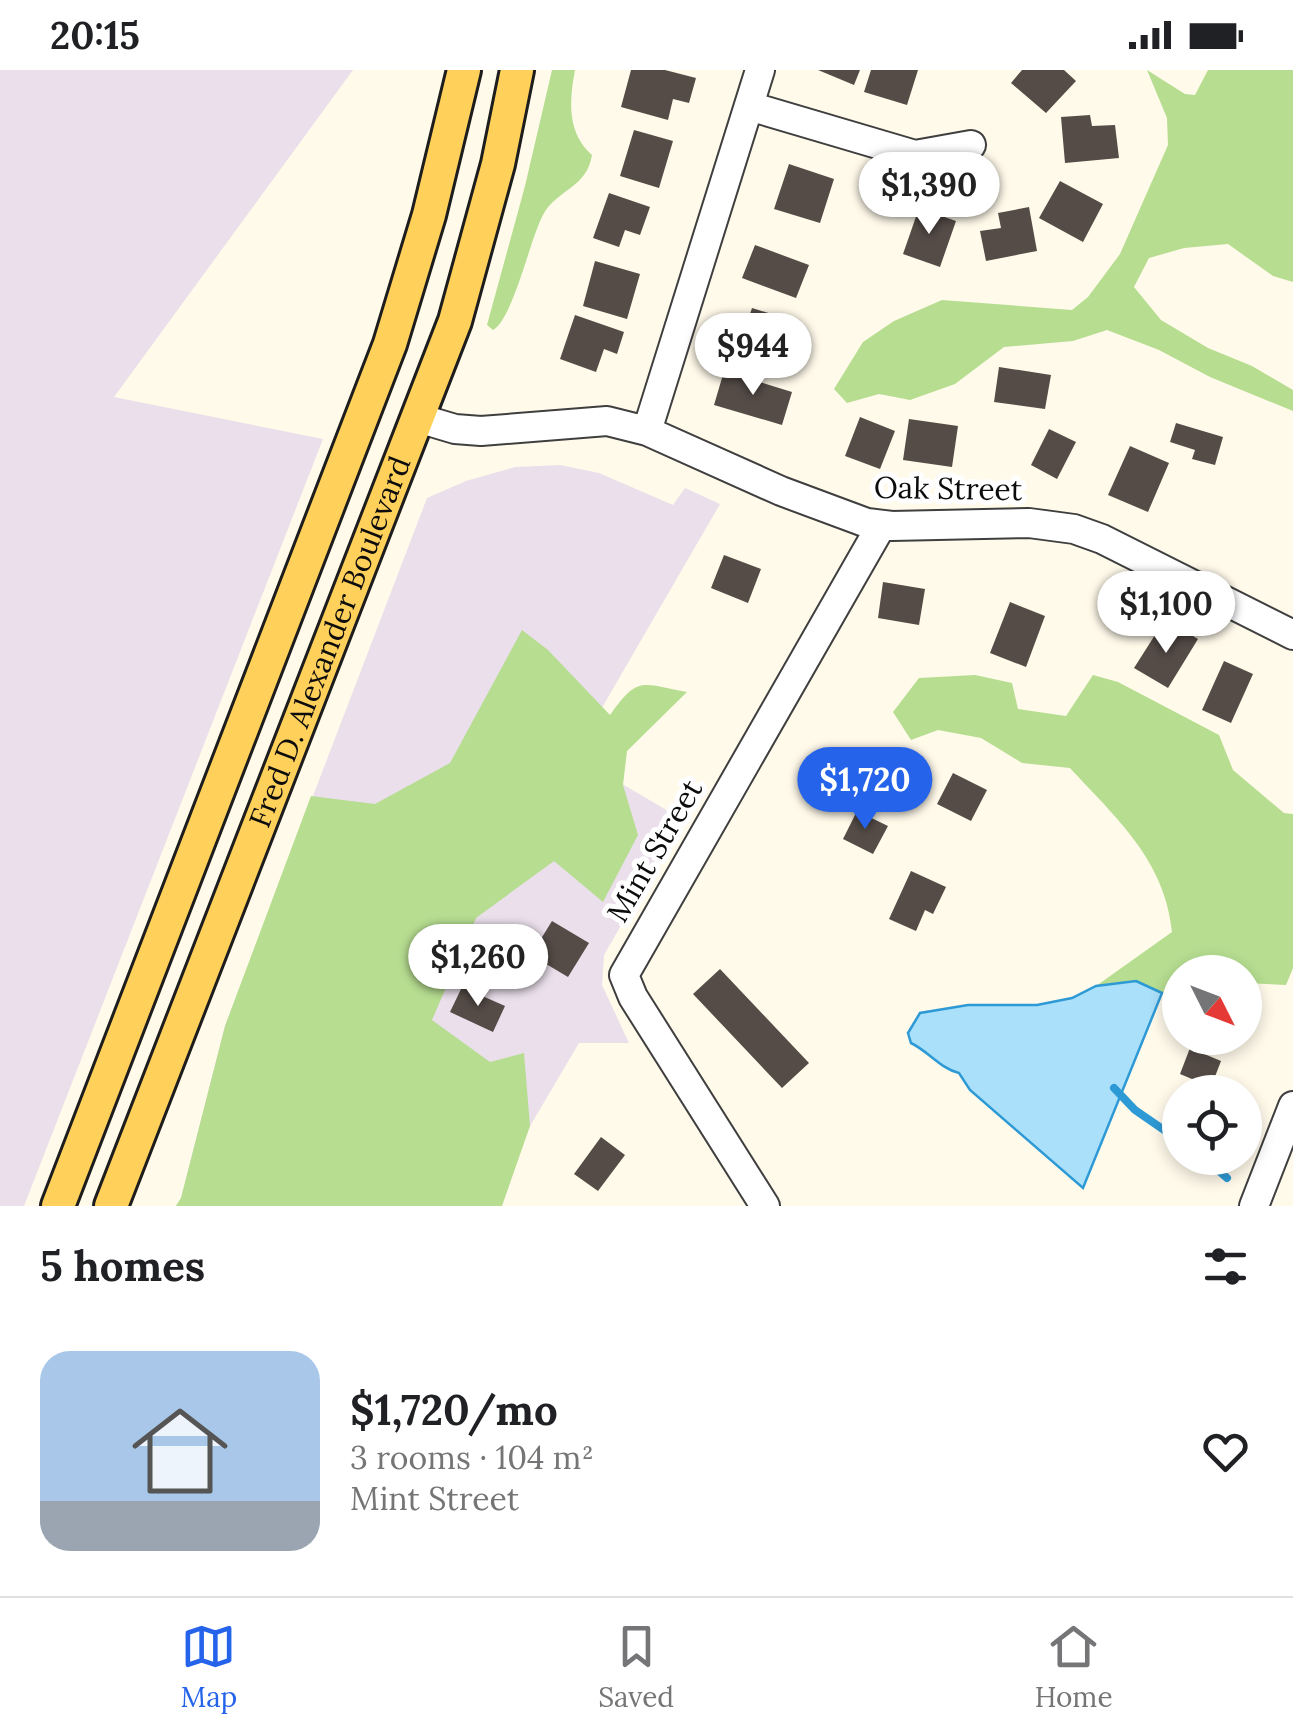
<!DOCTYPE html>
<meta charset="utf-8">
<style>
body{margin:0;font-family:Lora,serif;background:#f6f6f6;color:#202124;height:100vh;display:flex;flex-direction:column;font-size:38px;white-space:nowrap}
*{box-sizing:border-box;margin:0}
p{font-size:32px;color:#757577}
.icon{flex:none;width:55px;height:55px;fill:none;stroke:currentColor;stroke-width:2;stroke-linecap:round;stroke-linejoin:round}
.map{position:relative;height:1136px;overflow:hidden}
.panel{display:flex;flex-direction:column;background:#fff;flex:1}
.panel>*{flex:none}
.needle{width:65px;rotate:132deg}
.buttons{position:absolute;left:1162px;top:885px;display:grid;gap:20px}
.buttons a{display:grid;place-items:center;width:100px;height:100px;border-radius:50%;background:#fff;box-shadow:0 5px 15px #0003;font-size:50px}
.price{position:absolute;translate:-50% -85px;padding:0 22px;border-radius:35px;background:#fff;color:#222;font-size:32px;line-height:65px;filter:drop-shadow(0 2px 5px #0008)}
.price::after{content:'';position:absolute;left:50%;top:60px;width:30px;height:22px;margin-left:-15px;background:inherit;clip-path:polygon(0 0,100% 0,50% 100%)}
.price.selected{background:#2563eb;color:#fff}
ul{padding:0;list-style:none}
li{display:flex;align-items:center;gap:30px;height:250px;padding:0 40px}
li span{display:grid;place-items:center;flex:none;width:280px;height:200px;border-radius:30px;color:#555}
li>.icon{margin-inline-start:auto}
span .icon{width:120px;height:120px;fill:#fffc;stroke-width:1}
li b{font-size:42px}
h2{display:flex;justify-content:space-between;align-items:center;height:120px;padding:0 40px;font-size:42px}
.status{display:flex;justify-content:space-between;align-items:center;height:70px;padding:0 50px;background:#fff;direction:ltr}
.status svg{height:28px;fill:currentColor}
.tabs{display:flex;justify-content:space-around;align-items:center;height:140px;border-top:2px solid #e0e0e0;background:#fff;font-size:28px;color:#757577}
.tabs a{display:grid;justify-items:center;gap:5px}
.tabs .selected{color:#2563eb}
.map>svg:first-child{display:block}
.industrial{fill:#eadfeb}
.forest{fill:#b6dd90}
.water{fill:#abe0fa;stroke:#2e9ad5;stroke-width:2.5}
.lines{fill:none;stroke-linecap:round;stroke-linejoin:round}
.stream{stroke:#2e9ad5;stroke-width:8}
.building{fill:#554c47}
.minor-casing{stroke:#3f3f3f;stroke-width:32}
.major-casing{stroke:#1d1d1d;stroke-width:38}
.minor{stroke:#fff;stroke-width:28}
.major{stroke:#ffd05a;stroke-width:32}
.labels{text-anchor:middle;stroke-width:10;stroke-linejoin:round;paint-order:stroke}
.street-label{font-size:30px;fill:#0c0c0c;stroke:#fff}
</style>
<div class="status"><b>20:15</b><svg viewBox="0 0 49 12"><path d="M0 12V9h3v3zM5 12V6h3v6zM10 12V3h3v9zM15 12V0h3v12zM26 1h20v11H26zM47 4h2v5h-2z"/></svg></div>
<div class="map">
<svg width="1293" height="1136" viewBox="0 0 1293 1136">
<rect width="100%" height="100%" fill="#fffaea"/>
<!-- industrial -->
<path class="industrial" d="M0,0H353L114,327L323,369L24,1136H0Z
M560,395L599,403L673,435L685,418L720,434L574,686L682,749L604,885L602,915L629,973H579L483,1136H176L181,1128L225,956L427,428L466,411L515,397Z"/>
<!-- forest -->
<path class="forest" d="M552,0H575C569,31 567,63 592,85C587,118 556,120 543,145C530,169 513,249 493,260L487,255L525,116Z
M1147,0L1185,24L1195,25L1208,0H1293V212L1273,206L1228,174L1184,178L1149,188L1134,217L1161,250L1208,278L1252,296L1293,320V341L1210,307L1159,280L1107,260L1073,271L1004,277L955,314L910,330L879,324L847,333L834,319L863,272L894,251L942,230L1072,240L1088,227L1120,184L1168,75L1167,48Z
M522,560L548,580L610,645C638,606 640,613 687,622L627,681L623,715L638,765L603,832L554,791L476,848L432,950L490,992L524,983L530,1056L502,1136H176L181,1128L225,956L311,726L375,734L450,693Z
M975,605L1012,613L1018,639L1066,646L1093,605L1118,612L1219,665L1233,700L1284,743L1293,744V898L1286,915L1245,913V902H1180V919L1162,923L1136,911L1096,916L1172,862C1165,790 1116,748 1070,698L1022,693L981,668L938,660L911,670L893,642L919,608Z"/>
<!-- water -->
<path class="water" d="M1136,911L1162,923L1083,1118L970,1020L959,1003C941,999 928,981 911,973L908,963L920,943L968,935H1037L1072,928L1096,916Z"/>
<g class="lines">
<!-- stream -->
<path class="stream" d="M1114,1018L1135,1040L1180,1071
M1204,1088L1227,1108"/>
</g>
<!-- building -->
<path class="building" d="M631,0H665L696,8L689,33L673,29L668,50L621,37Z
M818,0H860L854,15Z
M871,0H918L907,35L864,22Z
M1022,0H1064L1076,11L1046,43L1011,13Z
M1090,45L1092,56L1115,55L1119,88L1065,93L1061,47Z
M634,60L673,71L659,118L620,106Z
M789,94L834,109L820,153L774,139Z
M1060,111L1103,134L1083,172L1039,148Z
M609,123L650,137L640,165L625,160L619,177L593,168Z
M1029,137L1037,181L986,191L980,161L1001,158L998,143Z
M919,138L956,151L940,197L903,184Z
M755,175L809,195L796,228L742,208Z
M595,191L640,204L627,249L583,236Z
M752,238L794,251L777,305L720,288L728,264L742,268Z
M575,245L624,262L617,284L604,279L596,302L560,289Z
M999,297L1051,305L1045,339L994,332Z
M724,301L792,322L782,355L714,335Z
M860,347L895,361L880,399L845,386Z
M909,349L958,356L952,397L903,390Z
M1176,353L1223,367L1215,395L1192,389L1195,380L1170,372Z
M1049,359L1076,372L1057,409L1031,395Z
M1130,376L1169,393L1148,442L1108,425Z
M724,485L761,499L748,533L711,518Z
M883,512L925,519L919,555L878,548Z
M1010,532L1045,546L1026,597L990,583Z
M1175,555L1198,569L1168,618L1134,598L1155,565L1165,571Z
M1224,591L1253,604L1231,653L1202,640Z
M953,703L987,720L971,751L937,734Z
M857,741L888,756L873,784L843,769Z
M911,801L946,817L933,844L925,840L916,861L889,849Z
M552,851L589,873L568,907L531,885Z
M720,899L809,993L782,1018L693,924Z
M462,917L505,936L493,962L450,942Z
M1190,978L1221,991L1211,1017L1180,1004Z
M601,1067L625,1085L598,1121L574,1104Z"/>
<g class="lines">
<!-- minor casing -->
<g class="minor-casing">
<path id="minor" d="M749,36L915,85L971,75
M418,348L455,359L481,361L607,351L647,361L781,421L867,453L892,456L1029,453L1074,459L1102,469L1293,565
M647,361L760,0
M765,1136L633,927L624,905L881,456
M1254,1136L1293,1036"/>
</g>
<!-- major casing -->
<g class="major-casing">
<g id="major">
<path d="M58,1136L390,274L429,145L464,0"/>
<path id="s1" d="M111,1136L455,251L498,94L517,0"/>
</g>
</g>
<!-- minor -->
<use href="#minor" class="minor"/>
<!-- major -->
<use href="#major" class="major"/>
</g>
<g class="labels">
<!-- street labels -->
<g class="street-label">
<text transform="translate(948 419) rotate(1)" y="10">Oak Street</text>
<text dy="10" stroke="none"><textPath href="#s1" startOffset="605">Fred D. Alexander Boulevard</textPath></text>
<text transform="translate(655 781) rotate(-60)" y="10">Mint Street</text>
</g>
</g>
</svg>
<div class="buttons">
<a><svg class="needle" viewBox="-14 -14 28 28"><path d="M0-13l5 13h-10z" fill="#e53935"/><path d="M0 13l5-13h-10z" fill="#757577"/></svg></a>
<a><svg class="icon" aria-label="locate" viewBox="0 0 24 24"><circle cx="12" cy="12" r="6"/><path d="M12 2v4M12 18v4M2 12h4M18 12h4"/></svg></a>
</div>
<b class="price" style="left:929px;top:167px">$1,390</b>
<b class="price" style="left:753px;top:328px">$944</b>
<b class="price" style="left:1166px;top:586px">$1,100</b>
<b class="price selected" style="left:865px;top:762px">$1,720</b>
<b class="price" style="left:478px;top:939px">$1,260</b>
</div>
<section class="panel">
<h2>5 homes<svg class="icon" aria-label="filters" viewBox="0 0 24 24"><path d="M4 7h16M4 17h16"/><circle cx="9" cy="7" r="2"/><circle cx="15" cy="17" r="2"/></svg></h2>
<ul>
<li><span style="background:linear-gradient(#a9c7e8 75%,#9aa5b1 0)"><svg class="icon" aria-label="home" viewBox="0 0 24 24"><path d="M3 11l9-7 9 7M6 9v11h12V9"/></svg></span><div><b>$1,720/mo</b><p>3 rooms · 104 m²</p><p>Mint Street</p></div><svg class="icon" aria-label="heart" viewBox="0 0 24 24"><path d="M12 20l-8-8c-3-5 5-10 8-4 3-6 11-1 8 4z"/></svg></li>
</ul>
</section>
<nav class="tabs">
<a class="selected"><svg class="icon" aria-label="map" viewBox="0 0 24 24"><path d="M3 6l6-2 6 2 6-2v14l-6 2-6-2-6 2zM9 4v14M15 6v14"/></svg>Map</a>
<a><svg class="icon" aria-label="saved" viewBox="0 0 24 24"><path d="M7 4h10v16l-5-4-5 4z"/></svg>Saved</a>
<a><svg class="icon" aria-label="home" viewBox="0 0 24 24"><path d="M3 11l9-7 9 7M6 9v11h12V9"/></svg>Home</a>
</nav>
